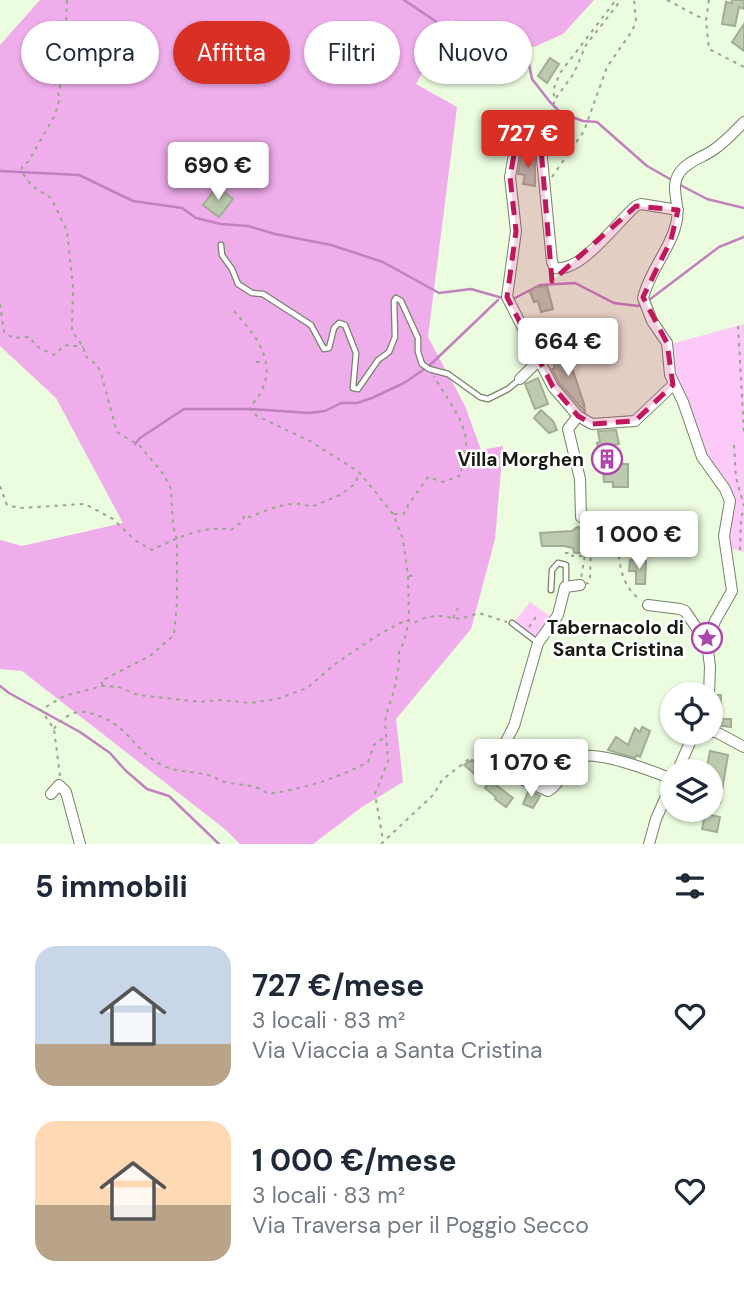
<!DOCTYPE html>
<html lang="it">
<meta charset="utf-8">
<style>
body{margin:0;font-family:"DM Sans",sans-serif;background:#f6f6f7;color:#1f2937;height:100vh;display:flex;flex-direction:column;font-size:26px;white-space:nowrap}
*{box-sizing:border-box;margin:0}
p{font-size:23px;color:#747a83}
.icon{flex:none;width:38px;height:38px;fill:none;stroke:currentColor;stroke-width:2;stroke-linecap:round;stroke-linejoin:round}
.map{position:relative;height:844px;overflow:hidden}
.panel{display:flex;flex-direction:column;background:#fff;flex:1}
.panel>*{flex:none}
.guide{position:absolute;left:21px;top:21px;width:704px;height:63px;display:flex;gap:14px}
.tools{position:absolute;left:660px;top:682px;display:grid;gap:14px}
.tools a{display:grid;place-items:center;width:63px;height:63px;border-radius:50%;background:#fff;box-shadow:0 2px 5px #0004;font-size:35px}
.price{position:absolute;translate:-50% -60px;padding:0 16px;border-radius:7px;background:#fff;color:#222;font-size:23px;line-height:46px;filter:drop-shadow(0 2px 4px #0008)}
.price::after{content:'';position:absolute;left:50%;top:42px;width:21px;height:16px;margin-left:-10px;background:inherit;clip-path:polygon(0 0,100% 0,50% 100%)}
.price.active{background:#d93025;color:#fff}
ul{padding:0;list-style:none}
li{display:flex;align-items:center;gap:21px;height:175px;padding:0 35px}
li span{display:grid;place-items:center;flex:none;width:196px;height:140px;border-radius:21px;color:#555}
li>.icon{margin-inline-start:auto}
span .icon{width:84px;height:84px;fill:#fffc;stroke-width:1}
li b{font-size:30px}
h2{display:flex;justify-content:space-between;align-items:center;height:84px;padding:0 35px;font-size:30px}
.tag{padding:0 24px;border-radius:32px;background:#fff;box-shadow:0 2px 5px #0004;font-size:24px;line-height:63px}
.tag.active{background:#d93025;color:#fff}
.map>svg:first-child{display:block}
.green{fill:#fcc9f8}
.forest{fill:#efadeb}
.lines{fill:none;stroke-linecap:round;stroke-linejoin:round}
.stream{stroke:#c181be;stroke-width:2.5}
.building{fill:#bccbaf;stroke:#a0ae93;stroke-width:2}
.lane-casing{stroke:#758268;stroke-width:7}
.street-casing{stroke:#758268;stroke-width:12}
.path{stroke:#99a48f;stroke-width:2;stroke-dasharray:3.5 5;stroke-linecap:butt}
.lane{stroke:#fff;stroke-width:4.5}
.street{stroke:#fff;stroke-width:10}
.marked{fill:#c2185b;fill-opacity:0.2;stroke:#c2185b;stroke-width:5;stroke-dasharray:14 9;stroke-linejoin:round}
.labels{text-anchor:middle;stroke-width:5;stroke-linejoin:round;paint-order:stroke}
.poi-label{font-size:19px;font-weight:bold;fill:#161b11;stroke:#fff;text-anchor:end}
</style>
<div class="map">
<svg width="744" height="844" viewBox="0 0 744 844">
<rect width="100%" height="100%" fill="#ecfcdf"/>
<!-- green -->
<path class="green" d="M744,324V552L727,548L732,502L711,468L675,386L671,344Z
M530,602L554,619L538,639L515,621Z"/>
<!-- forest -->
<path class="forest" d="M40,0H594L563,34L534,47L451,20L416,84L457,107L428,337L465,406L481,450L503,446L495,539L471,629L396,719L403,782L362,807L313,844H240L226,830L22,671L0,669V540L22,546L123,523L56,398L0,346V45Z"/>
<g class="lines">
<!-- stream -->
<path class="stream" d="M404,0L444,27L472,54L490,62L523,59L529,64L532,79L550,102L561,113L583,121L597,122L647,166L684,187L707,199L744,208
M0,171L79,175L133,201L182,208L196,218L221,224L248,226L275,234L331,245L383,262L439,293L471,289L506,299
M513,299L540,285L575,283L614,303L638,306L643,304
M649,300L719,247L744,237
M135,444L140,438L184,409H250L310,413L325,411L341,403H357L372,398L404,383L429,366L498,300
M0,686L9,693L80,732L110,753L125,770L147,789L169,796L219,844"/>
</g>
<!-- building -->
<path class="building" d="M732,0H744V9L739,7L735,26L722,24L726,2L732,3Z
M744,24V51L732,42Z
M550,58L559,64L547,83L538,76Z
M521,156L535,158V186L523,184L525,175L518,174Z
M217,187L233,199L219,217L203,205Z
M547,286L553,309L541,312L538,301L534,302L530,292L535,287Z
M566,350L584,404L585,412L559,383L552,369L555,368L553,362L561,359L559,352Z
M538,378L548,404L535,409L525,384Z
M541,410L553,421L557,430L549,433L534,418Z
M616,430L619,444L608,446L612,464H628V487H613V482H604L602,454H599L597,443L600,442L598,431Z
M577,527L583,529L584,553H574L573,548L564,546H542L540,533L572,531Z
M630,560L646,561L645,584H636V571H629Z
M716,695H721L720,719H731V727L710,724L711,702Z
M642,727L650,731L640,757L637,755L635,758L608,750L616,737L628,745L635,728L640,732Z
M710,751L728,755L720,803L710,802V772H706Z
M472,760L491,774L501,778L496,785L513,798L506,807L495,799L496,797L485,788L487,785L464,765Z
M529,790L540,796L533,808L523,804Z
M705,814L720,817L717,832L702,829Z"/>
<g class="lines">
<!-- lane casing -->
<g class="lane-casing">
<path id="lane" d="M221,245L222,255L232,269L238,284L252,293L263,294L311,325L324,349L329,348L334,328L339,323L345,325L356,353L353,388L358,389L378,360L389,352L395,337L394,301L396,298L401,301L418,338V352L422,364L429,369L448,374L480,397L488,399L508,389L520,379
M551,590L552,570L558,563L566,565V586
M512,623L537,642"/>
</g>
<!-- street casing -->
<g class="street-casing">
<path id="street" d="M520,379L539,360
M673,385L635,421L592,424L578,416L553,387L507,297L516,231L510,177L515,149L520,142L532,139L538,142L541,148L552,262L555,268C581,273 617,222 636,206L641,204L678,210
M578,416L568,429L580,479L581,517
M580,585L565,587L558,615L538,643L514,726L493,766L548,791C561,784 564,766 577,758C593,748 655,772 672,779
M648,605L680,609L685,611L707,643
M709,695L710,666L707,643L715,621L732,591L724,536L730,501L725,489L702,457L683,402L670,375L667,343L652,321L643,298C650,269 673,246 677,219C680,202 669,187 680,172C689,160 705,157 716,148C726,141 735,131 744,122
M710,731L718,733L744,747
M677,772L691,740L697,733
M51,794L59,785L66,792L80,844
M649,844L656,819L672,783"/>
</g>
<!-- path -->
<path class="path" d="M67,0L64,69L58,94L60,97L55,115L28,162L23,165L21,171L32,186L51,198L67,231L73,287L72,331L84,348V355L97,365L101,373L117,432L140,446L164,475L171,489L173,525L177,540V602L174,635L150,656L101,681L103,686
M667,0L705,20
M709,0L706,21L709,49L744,67
M556,98L574,73L586,45L621,0
M546,138L555,99L553,91L560,73L616,0
M552,177L584,131L607,67L632,31L636,21L634,0
M0,304L4,332L13,338L30,337L36,346L54,355L65,345L83,347
M234,311C252,332 274,355 264,385C262,393 254,401 250,409L257,416L310,441L359,472L393,514L403,539L408,576L409,621L404,642L399,651V665L394,691L387,712L385,722L388,761L375,794L383,840
M738,326L744,432
M256,362H265
M734,445L736,478L744,506
M0,486L7,505L19,508L85,504L113,519L136,541L152,550C174,539 206,524 231,530L243,521L244,515L249,517C269,510 290,498 311,507L340,495L356,483L358,473
M394,514H403L407,510L408,505L428,477L443,482L461,475C461,465 465,456 466,447C469,425 444,395 434,376
M581,517L591,544L590,580L588,583L580,585L585,554Z
M587,532L602,538L618,549C620,569 623,586 639,599
M740,550L741,517L744,510
M565,553H572V556H585
M409,576L416,575
M453,618L458,608
M529,627L536,617
M54,729C60,719 74,710 85,712C130,721 130,750 164,766C180,773 196,771 212,776C215,777 218,780 222,781C237,786 255,783 268,794C306,788 333,780 368,762L374,745L385,737
M60,776L54,729L41,710L64,696L103,686L119,687L138,695L201,702L220,700L250,703L277,699L307,688L335,664L378,635L406,620L414,623L427,617L440,616L460,619L479,613L507,622
M381,844L433,795L442,780L469,759L486,763"/>
<!-- lane -->
<use href="#lane" class="lane"/>
<!-- street -->
<use href="#street" class="street"/>
</g>
<!-- marked area -->
<path class="marked" d="M526,139L541,148L552,281L636,206L678,210L671,240L643,297L667,343L673,385L635,421L592,424L578,416L553,387L507,297L516,231L510,177L515,149Z"/>
<!-- icons -->
<defs>
<g id="building-ring" transform="scale(1.575)"><circle r="9.5" fill="#fff" stroke="#ae47ab" stroke-width="1.5"/><path d="M-4-6H4V6H1V3H-1V6H-4ZM-2.5-4.3h1.7v1.8h-1.7ZM.8-4.3h1.7v1.8H.8ZM-2.5-1h1.7V.8h-1.7ZM.8-1h1.7V.8H.8Z" fill="#ae47ab"/></g>
<g id="sight-ring" transform="scale(1.575)"><circle r="9.5" fill="#fff" stroke="#ae47ab" stroke-width="1.5"/><path d="M0-6L1.8-2.2L6-1.7L2.9 1.2L3.7 5.4L0 3.3L-3.7 5.4L-2.9 1.2L-6-1.7L-1.8-2.2Z" fill="#ae47ab"/></g>
</defs>
<g fill-rule="evenodd">
<use href="#building-ring" x="607" y="459"/>
<use href="#sight-ring" x="707" y="638"/>
</g>
<g class="labels">
<!-- poi labels -->
<g class="poi-label">
<text x="584" y="466">Villa Morghen</text>
<text x="684" y="634">Tabernacolo di<tspan x="684" dy="22">Santa Cristina</tspan></text>
</g>
</g>
</svg>
<div class="tools">
<a><svg class="icon" aria-label="locate" viewBox="0 0 24 24"><circle cx="12" cy="12" r="6"/><path d="M12 2v4M12 18v4M2 12h4M18 12h4"/></svg></a>
<a><svg class="icon" aria-label="layers" viewBox="0 0 24 24"><path d="M12 4l9 5-9 5-9-5zM3 14l9 5 9-5"/></svg></a>
</div>
<b class="price active" style="left:528px;top:170px">727 €</b>
<b class="price" style="left:218px;top:202px">690 €</b>
<b class="price" style="left:568px;top:378px">664 €</b>
<b class="price" style="left:639px;top:571px">1 000 €</b>
<b class="price" style="left:531px;top:799px">1 070 €</b>
<div class="guide">
<a class="tag">Compra</a>
<a class="tag active">Affitta</a>
<a class="tag">Filtri</a>
<a class="tag">Nuovo</a>
</div>
</div>
<section class="panel">
<h2>5 immobili<svg class="icon" aria-label="filters" viewBox="0 0 24 24"><path d="M4 7h16M4 17h16"/><circle cx="9" cy="7" r="2"/><circle cx="15" cy="17" r="2"/></svg></h2>
<ul>
<li><span style="background:linear-gradient(#c9d6e8 70%,#b9a48a 0)"><svg class="icon" aria-label="home" viewBox="0 0 24 24"><path d="M3 11l9-7 9 7M6 9v11h12V9"/></svg></span><div><b>727 €/mese</b><p>3 locali · 83 m²</p><p>Via Viaccia a Santa Cristina</p></div><svg class="icon" aria-label="heart" viewBox="0 0 24 24"><path d="M12 20l-8-8c-3-5 5-10 8-4 3-6 11-1 8 4z"/></svg></li>
<li><span style="background:linear-gradient(#ffd9b3 60%,#b9a48a 0)"><svg class="icon" aria-label="home" viewBox="0 0 24 24"><path d="M3 11l9-7 9 7M6 9v11h12V9"/></svg></span><div><b>1 000 €/mese</b><p>3 locali · 83 m²</p><p>Via Traversa per il Poggio Secco</p></div><svg class="icon" aria-label="heart" viewBox="0 0 24 24"><path d="M12 20l-8-8c-3-5 5-10 8-4 3-6 11-1 8 4z"/></svg></li>
</ul>
</section>
